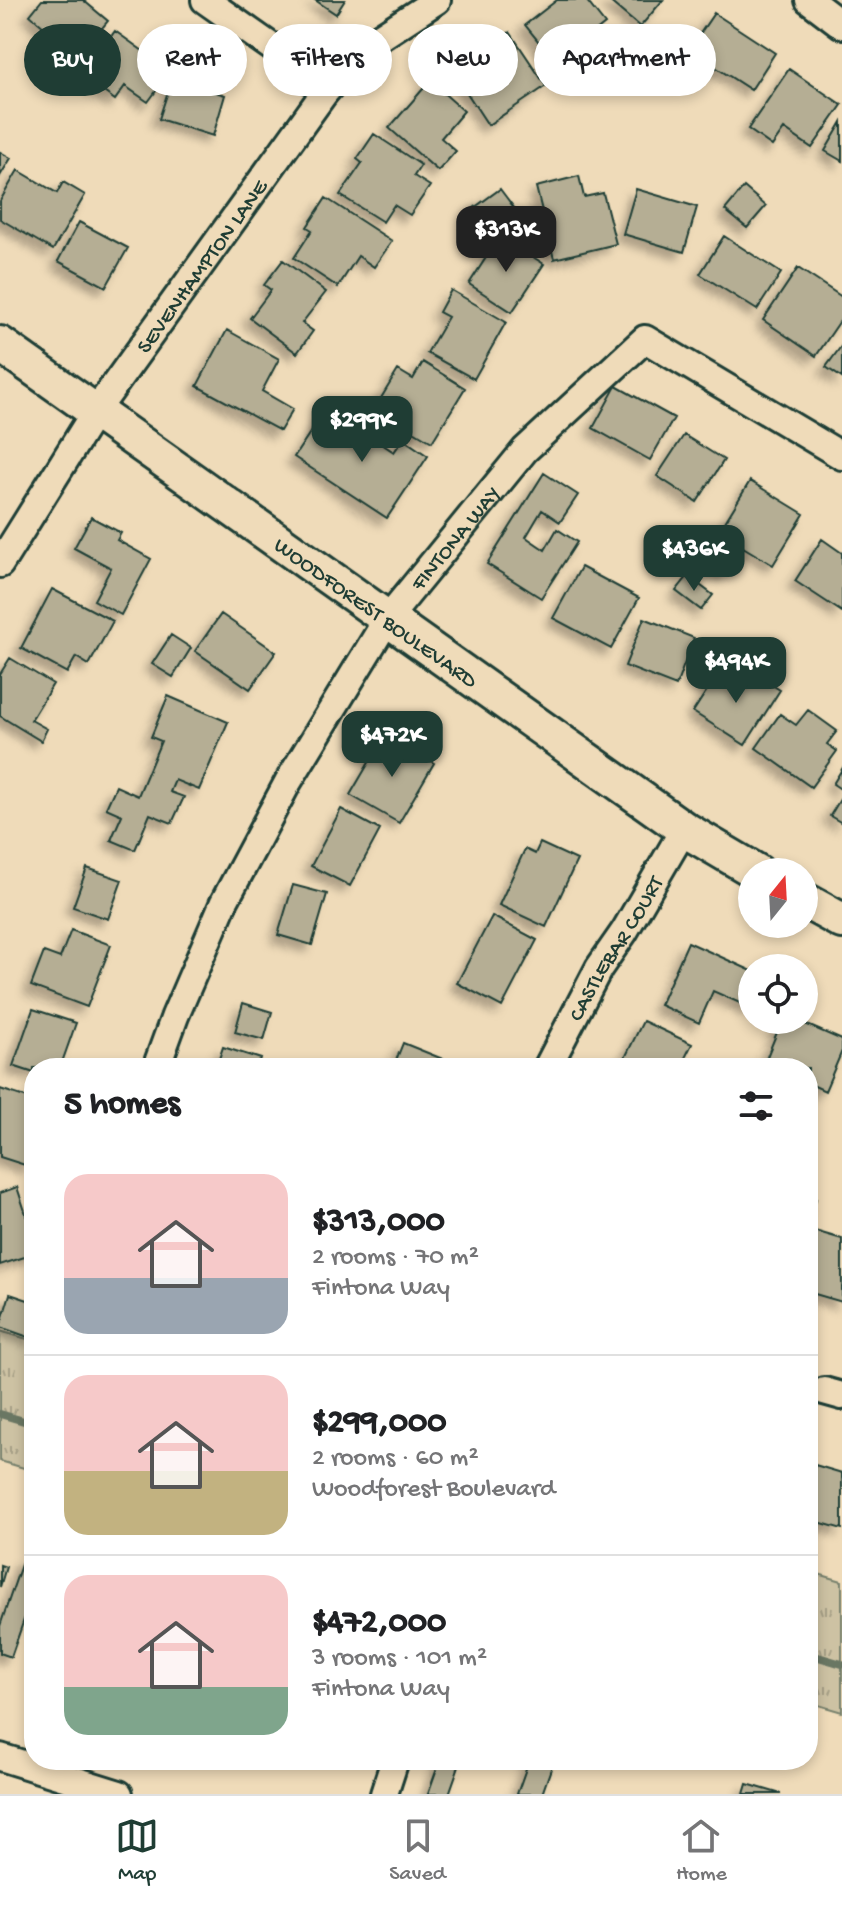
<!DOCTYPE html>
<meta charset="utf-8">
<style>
body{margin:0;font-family:"Gochi Hand",sans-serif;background:#f6f6f6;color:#202124;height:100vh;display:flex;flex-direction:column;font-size:30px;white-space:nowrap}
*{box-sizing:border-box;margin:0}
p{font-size:26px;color:#757577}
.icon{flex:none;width:44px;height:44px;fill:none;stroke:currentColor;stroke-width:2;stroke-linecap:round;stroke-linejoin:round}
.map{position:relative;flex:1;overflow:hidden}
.drawer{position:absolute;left:24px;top:1058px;width:794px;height:712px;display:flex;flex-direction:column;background:#fff;border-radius:32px;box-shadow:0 4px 12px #0003}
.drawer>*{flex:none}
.hud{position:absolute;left:24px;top:24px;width:794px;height:72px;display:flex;gap:16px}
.needle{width:52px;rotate:18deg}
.buttons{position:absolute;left:738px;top:858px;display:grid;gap:16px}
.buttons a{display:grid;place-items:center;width:80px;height:80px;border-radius:50%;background:#fff;box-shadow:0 4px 12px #0003;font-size:40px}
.price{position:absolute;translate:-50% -68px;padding:0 18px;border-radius:16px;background:#1f3d34;color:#fff;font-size:26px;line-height:52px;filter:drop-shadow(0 2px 4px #0008)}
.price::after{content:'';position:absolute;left:50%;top:48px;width:24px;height:18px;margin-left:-12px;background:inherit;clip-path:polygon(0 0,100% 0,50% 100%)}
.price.current{background:#222;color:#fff}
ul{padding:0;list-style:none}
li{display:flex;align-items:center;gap:24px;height:200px;padding:0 40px}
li+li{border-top:2px solid #e0e0e0}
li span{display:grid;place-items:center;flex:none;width:224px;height:160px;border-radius:24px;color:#555}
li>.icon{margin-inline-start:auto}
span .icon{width:96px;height:96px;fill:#fffc;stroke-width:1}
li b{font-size:34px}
h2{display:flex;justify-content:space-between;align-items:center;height:96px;padding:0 40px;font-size:34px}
.chip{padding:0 28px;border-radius:36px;background:#fff;box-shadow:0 4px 12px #0003;font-size:28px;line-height:72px}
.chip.current{background:#1f3d34;color:#fff}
.dock{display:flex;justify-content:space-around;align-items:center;height:112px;border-top:2px solid #e0e0e0;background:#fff;font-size:22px;color:#757577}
.dock a{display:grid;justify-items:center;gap:4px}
.dock .current{color:#1f3d34}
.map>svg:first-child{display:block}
.grass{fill:url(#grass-tufts);stroke:#76806c;stroke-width:2}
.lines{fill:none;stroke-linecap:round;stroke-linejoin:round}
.stream{stroke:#6b7764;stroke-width:8}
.building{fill:#b5ae94;stroke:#1f3d34;stroke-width:2;filter:url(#shadow)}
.minor-casing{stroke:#1f3d34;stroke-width:32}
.major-casing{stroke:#1f3d34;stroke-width:40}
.minor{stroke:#efdbb9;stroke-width:26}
.major{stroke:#efdbb9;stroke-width:34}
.labels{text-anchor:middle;stroke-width:6;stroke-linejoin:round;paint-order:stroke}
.street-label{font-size:22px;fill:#1f3d34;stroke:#efdbb9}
</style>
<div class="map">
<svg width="842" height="1794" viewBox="0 0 842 1794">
<defs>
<pattern id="grass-tufts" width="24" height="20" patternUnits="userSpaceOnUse" patternTransform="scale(2)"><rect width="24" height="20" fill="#cdc2a3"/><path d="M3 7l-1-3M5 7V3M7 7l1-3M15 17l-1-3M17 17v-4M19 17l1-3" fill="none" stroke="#a69f86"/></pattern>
<filter id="shadow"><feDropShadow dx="-7" dy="7" stdDeviation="4" flood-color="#0004"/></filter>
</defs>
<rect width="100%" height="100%" fill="#efdbb9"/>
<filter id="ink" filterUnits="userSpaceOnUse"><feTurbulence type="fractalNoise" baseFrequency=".0125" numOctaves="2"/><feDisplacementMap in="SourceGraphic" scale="16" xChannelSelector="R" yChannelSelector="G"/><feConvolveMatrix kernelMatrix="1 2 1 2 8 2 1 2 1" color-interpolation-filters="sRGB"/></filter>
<g filter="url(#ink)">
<!-- grass -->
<path class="grass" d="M0,1331L34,1341V1471L0,1461Z
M808,1571L842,1581V1712L808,1702Z"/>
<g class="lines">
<!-- stream -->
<path class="stream" d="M0,1414L34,1424
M808,1654L842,1664"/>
</g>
<!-- building -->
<path class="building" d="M42,0H83L108,21L78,57L30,15Z
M315,0H345L336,14Z
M557,0H586L605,24L556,63L525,25Z
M608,0H663L640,27Z
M714,13L775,53L751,90L689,50Z
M115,31L171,71L148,102L125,86L115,100L82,76Z
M510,32L546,86L488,125L452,70Z
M789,69L842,105L812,148L784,129L772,146L748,129Z
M172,79L225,95L213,136L159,119Z
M430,81L464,111L441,138L456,151L438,171L389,128Z
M842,122V161L825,151Z
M374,134L421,165L414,176L430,186L410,215L394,205L383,222L340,195L362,163L357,159Z
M0,152L11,158L0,176Z
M18,170L57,193L63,182L85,195L53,250L0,219V201Z
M579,176L584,197L603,193L616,244L554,259L536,187Z
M744,187L766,206L747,228L725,210Z
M500,189L518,213L492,232L474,208Z
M636,189L697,207L684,252L623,234Z
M326,198L392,241L374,267L358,256L338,287L294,258L312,230L307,227Z
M79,222L128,248L106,287L58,261Z
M500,236L544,264L512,312L469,284Z
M724,236L781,273L757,310L700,274Z
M283,260L326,292L302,323L313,331L297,353L250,318L271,290L264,285Z
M798,268L842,297V318L816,356L763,320Z
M451,290L506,322L474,379L427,353L448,317L439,312Z
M227,330L279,359L262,391L293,409L280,431L197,386Z
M842,345V378L826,367Z
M423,362L465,388L432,442L375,408L398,370L413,379Z
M616,386L674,418L650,460L593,428Z
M321,416L353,437L358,428L394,452L403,439L428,456L387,518L294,457Z
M684,435L724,460L697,502L657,476Z
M544,473L578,495L560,522L542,510L526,537L545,550L557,529L577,542L541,598L487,564Z
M750,481L804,514L773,565L743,547L726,575L702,560Z
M91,517L121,533L117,540L151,559L121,615L94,600L111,568L74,548Z
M822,539L842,553V612L795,581Z
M581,567L639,598L611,649L553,618Z
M688,576L713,595L701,610L676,591Z
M52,589L113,621L89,665L76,657L67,673L21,648Z
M221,614L276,652L250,689L195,651Z
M644,618L694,638L676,686L625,666Z
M171,635L191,648L173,677L152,664Z
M10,658L53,684L31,720L47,729L41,741L0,716V674Z
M720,670L748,688L756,675L780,690L745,745L693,712Z
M168,696L228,722L199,790L175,780L170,792L184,797L172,823L150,814L135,850L111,840L122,815L106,808L116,786L138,796L161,741L151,737Z
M808,710L837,731L827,744L837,751L811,787L756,748L780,714L796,725Z
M385,735L434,763L399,823L350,795Z
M842,769V790L833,784Z
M842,796V823L830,816Z
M341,809L380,830L350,886L311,866Z
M540,843L577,860L546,927L499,905L525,849L535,854Z
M87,868L122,880L108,919L73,907Z
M293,885L327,894L312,945L278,935Z
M492,916L537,940L502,1007L457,983Z
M71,930L111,945L87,1007L31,986L44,952L60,958Z
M688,942L752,971L751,1008L713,991L699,1023L660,1005Z
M243,1003L272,1012L264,1040L235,1032Z
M33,1009L76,1023L60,1068H34V1073L13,1066Z
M782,1020H796L842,1040V1051L825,1091L808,1083V1068H773L764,1064Z
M643,1021L692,1044L680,1068H620Z
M403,1043L465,1068H393Z
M223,1047L261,1059L258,1068H216Z
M0,1089L34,1100V1146L28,1166L0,1157Z
M17,1187L34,1238V1254L0,1265V1193Z
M808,1196L816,1199L808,1223Z
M808,1229L842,1239V1302L808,1292Z
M10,1294L34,1302V1339L0,1327Z
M815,1465L842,1473V1529L808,1519V1489Z
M23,1559L34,1563V1591L11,1657L0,1653V1626Z
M0,1565L6,1567L0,1587Z
M440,1760H461L449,1794H428Z
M529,1760H554L542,1794H517Z
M747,1784L781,1794H744Z"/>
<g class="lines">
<!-- minor casing -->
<g class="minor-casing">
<g id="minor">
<path d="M205,0L279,52L325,92"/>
<path d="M809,0L842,25"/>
<path id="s1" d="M0,564L95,412L325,92L368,45L437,0"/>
<path id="s2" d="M156,1068L175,1016L224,902L288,782L388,618L525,450L645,339L842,456"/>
<path id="s3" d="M547,1068L599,968L624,932L684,829"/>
<path d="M824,1391L842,1396"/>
<path d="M0,1757L119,1794"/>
<path d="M384,1794L395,1760"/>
</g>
</g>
<!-- major casing -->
<g class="major-casing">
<g id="major">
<path id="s4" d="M0,344L684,829L757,872"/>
<path d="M804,900L842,921"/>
</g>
</g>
<!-- minor -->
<use href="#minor" class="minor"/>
<!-- major -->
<use href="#major" class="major"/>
</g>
</g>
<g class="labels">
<!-- street labels -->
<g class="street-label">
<text dy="8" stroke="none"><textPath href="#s1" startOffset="360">SEVENHAMPTON LANE</textPath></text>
<text dy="8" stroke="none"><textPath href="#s2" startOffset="612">FINTONA WAY</textPath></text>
<text dy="8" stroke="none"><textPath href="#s4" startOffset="462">WOODFOREST BOULEVARD</textPath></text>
<text dy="8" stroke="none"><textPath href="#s3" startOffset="138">CASTLEBAR COURT</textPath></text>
</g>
</g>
</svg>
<div class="buttons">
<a><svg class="needle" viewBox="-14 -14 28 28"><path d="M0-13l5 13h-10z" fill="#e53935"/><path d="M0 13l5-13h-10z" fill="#757577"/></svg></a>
<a><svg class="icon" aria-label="locate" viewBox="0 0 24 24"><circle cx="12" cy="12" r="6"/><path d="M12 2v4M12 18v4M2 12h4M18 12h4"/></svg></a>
</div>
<b class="price current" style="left:506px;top:274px">$313K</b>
<b class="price" style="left:362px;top:464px">$299K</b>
<b class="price" style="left:694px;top:593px">$436K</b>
<b class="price" style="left:736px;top:705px">$494K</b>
<b class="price" style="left:392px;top:779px">$472K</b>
<div class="hud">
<a class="chip current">Buy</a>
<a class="chip">Rent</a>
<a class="chip">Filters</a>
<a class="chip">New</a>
<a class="chip">Apartment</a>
</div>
<section class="drawer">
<h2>5 homes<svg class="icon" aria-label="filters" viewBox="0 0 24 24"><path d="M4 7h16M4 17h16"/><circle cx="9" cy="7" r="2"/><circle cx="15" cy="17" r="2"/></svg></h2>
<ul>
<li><span style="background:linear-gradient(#f6c9c9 65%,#9aa5b1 0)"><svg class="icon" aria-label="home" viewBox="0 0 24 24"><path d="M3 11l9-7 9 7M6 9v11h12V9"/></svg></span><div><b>$313,000</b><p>2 rooms · 70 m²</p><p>Fintona Way</p></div></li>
<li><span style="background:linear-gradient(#f6c9c9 60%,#c2b280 0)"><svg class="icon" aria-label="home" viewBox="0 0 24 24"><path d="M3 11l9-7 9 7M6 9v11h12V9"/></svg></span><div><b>$299,000</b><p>2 rooms · 60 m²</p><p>Woodforest Boulevard</p></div></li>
<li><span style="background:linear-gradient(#f6c9c9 70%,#7fa58c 0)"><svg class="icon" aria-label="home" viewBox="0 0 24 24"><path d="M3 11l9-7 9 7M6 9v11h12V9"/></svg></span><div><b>$472,000</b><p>3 rooms · 101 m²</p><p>Fintona Way</p></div></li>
</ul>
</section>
</div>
<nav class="dock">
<a class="current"><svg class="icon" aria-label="map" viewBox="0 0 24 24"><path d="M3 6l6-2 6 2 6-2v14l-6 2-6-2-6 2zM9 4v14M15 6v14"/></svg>Map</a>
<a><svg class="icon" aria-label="saved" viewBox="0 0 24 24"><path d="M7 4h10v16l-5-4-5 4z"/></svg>Saved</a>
<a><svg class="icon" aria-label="home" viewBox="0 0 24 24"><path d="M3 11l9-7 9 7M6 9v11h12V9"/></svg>Home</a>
</nav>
